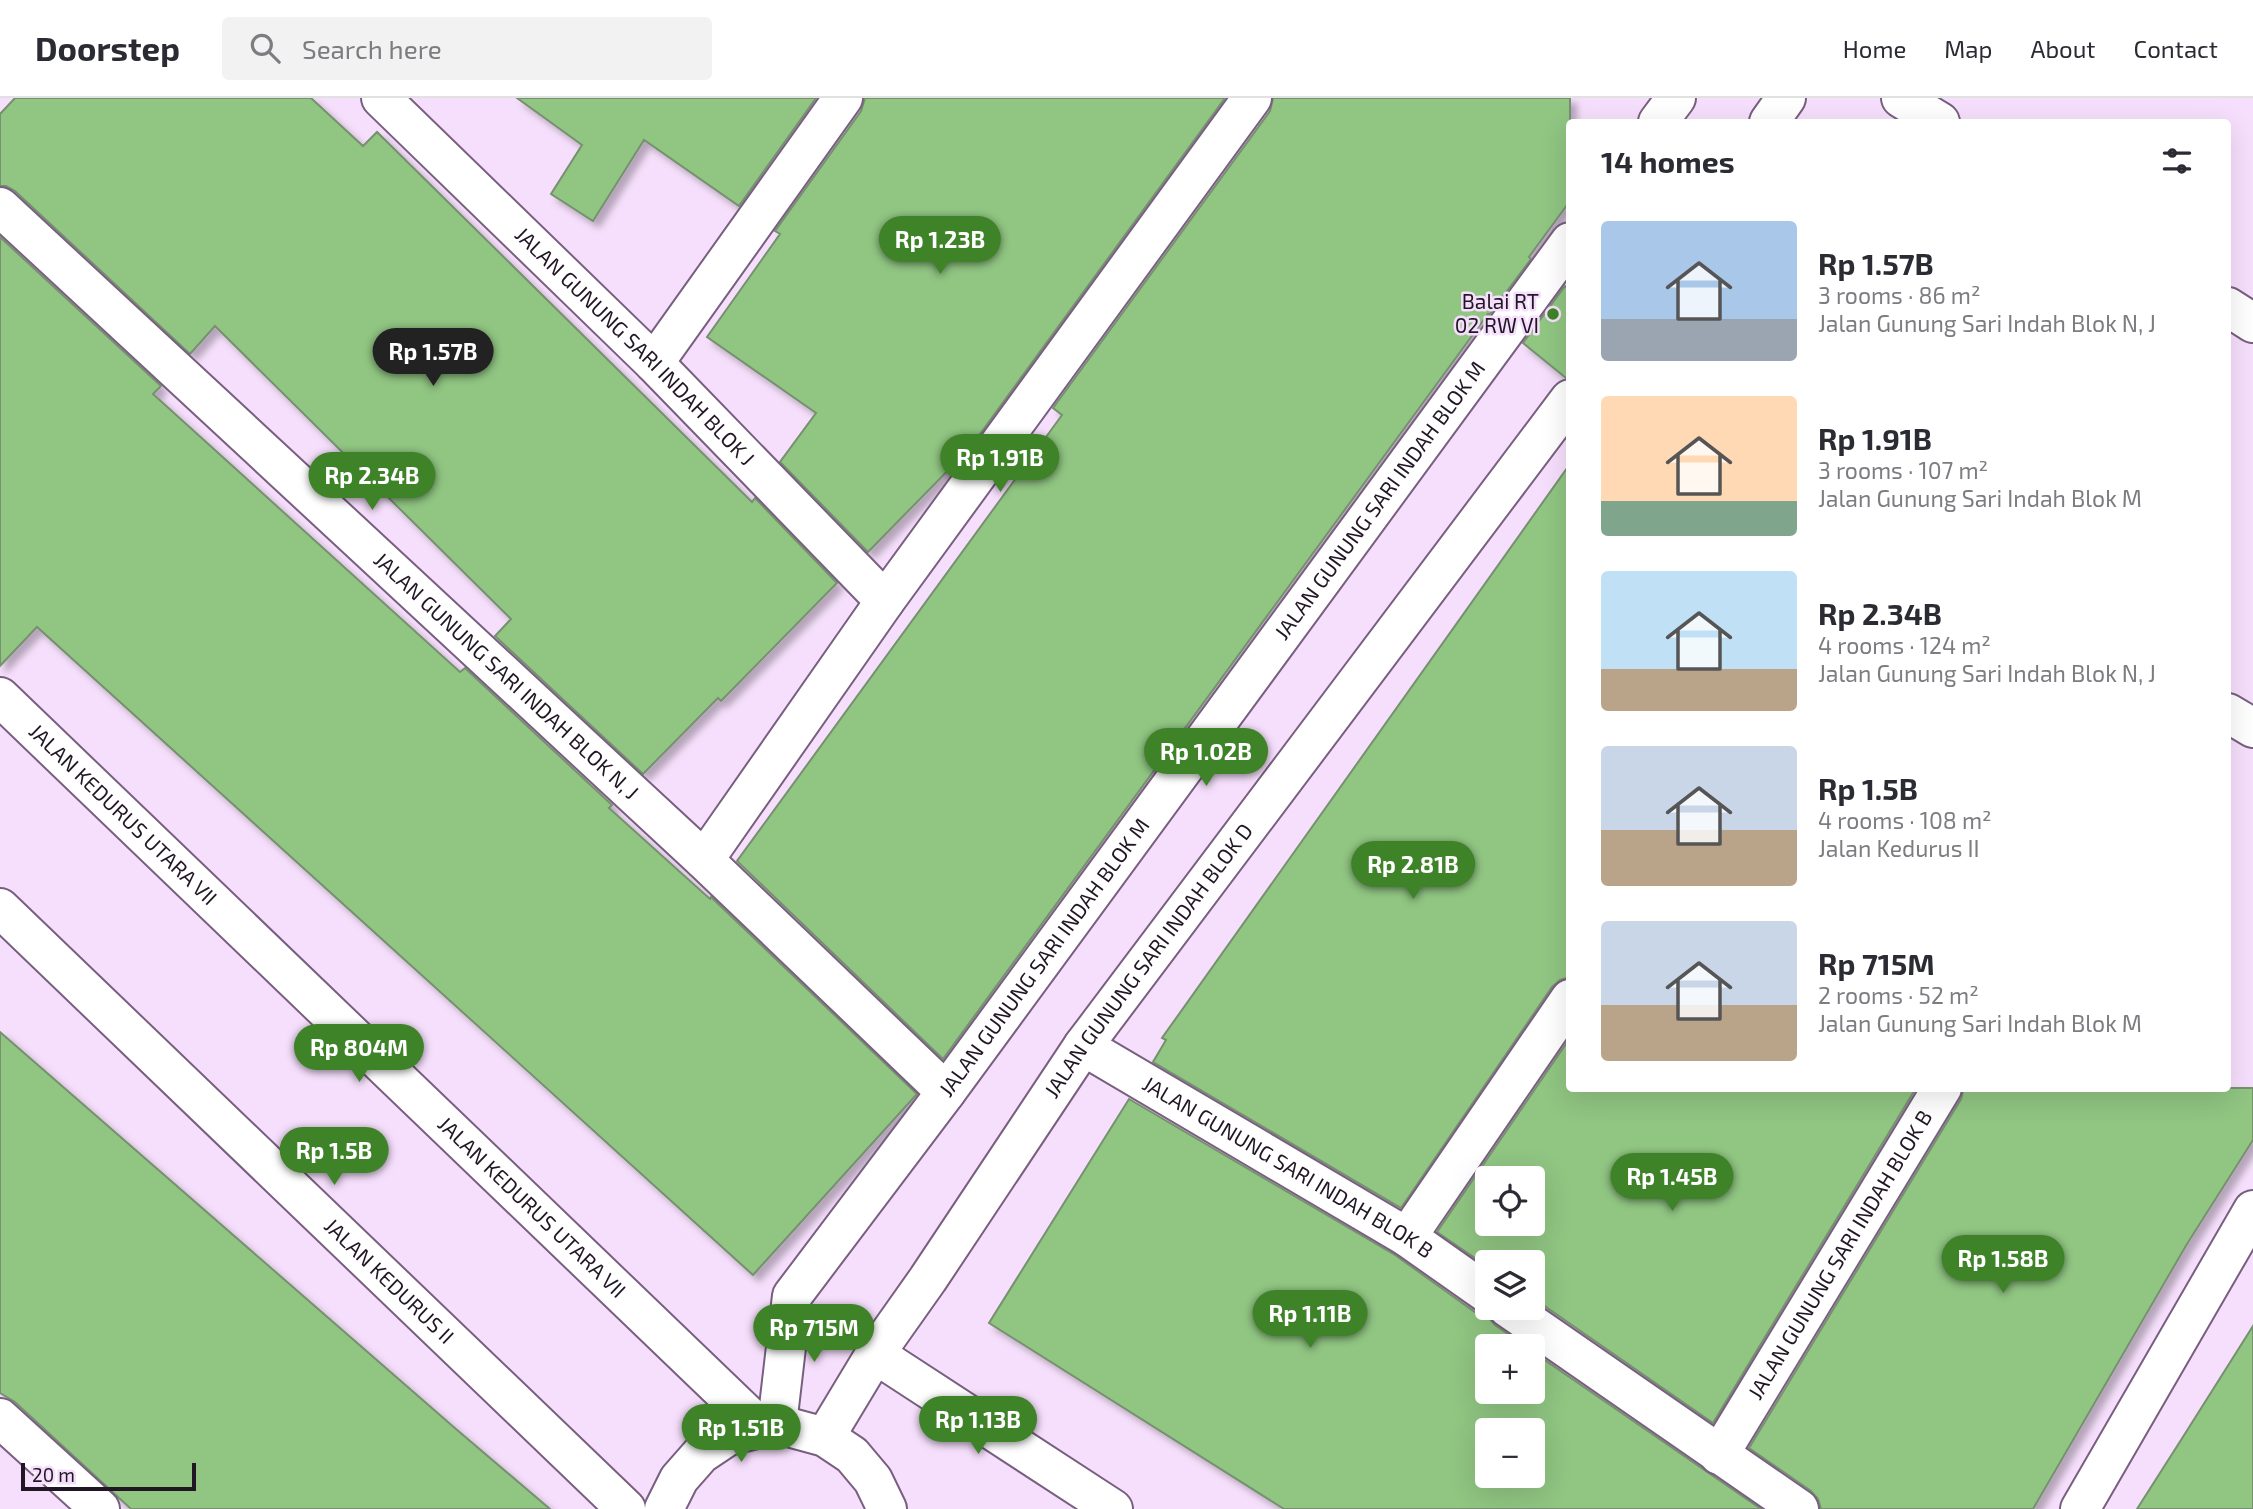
<!DOCTYPE html>
<meta charset="utf-8">
<style>
body{margin:0;font-family:"Exo 2",sans-serif;background:#f2f2f3;color:#2b2b33;height:100vh;display:flex;flex-direction:column;font-size:26px;white-space:nowrap}
*{box-sizing:border-box;margin:0}
p{font-size:23px;color:#7c7c81}
.icon{flex:none;width:38px;height:38px;fill:none;stroke:currentColor;stroke-width:2;stroke-linecap:round;stroke-linejoin:round}
.map{position:relative;flex:1;overflow:hidden}
.side{position:absolute;left:1566px;top:21px;width:665px;height:973px;display:flex;flex-direction:column;background:#fff;border-radius:7px;box-shadow:0 7px 28px #0002}
.side>*{flex:none}
.fabs{position:absolute;left:1475px;top:1068px;display:grid;gap:14px}
.fabs a{display:grid;place-items:center;width:70px;height:70px;border-radius:7px;background:#fff;box-shadow:0 7px 28px #0002;font-size:35px}
.scale{position:absolute;left:21px;bottom:18px;width:175px;box-sizing:border-box;padding-left:7px;border:4px solid #211724;border-top:0;font-size:19px;line-height:24px;white-space:nowrap;color:#211724;-webkit-text-stroke:5px #f6dffc;paint-order:stroke}
.price{position:absolute;translate:-50% -60px;padding:0 16px;border-radius:24px;background:#3e8328;color:#fff;font-size:23px;line-height:46px;filter:drop-shadow(0 2px 4px #0008)}
.price::after{content:'';position:absolute;left:50%;top:42px;width:21px;height:16px;margin-left:-10px;background:inherit;clip-path:polygon(0 0,100% 0,50% 100%)}
.price.active{background:#222;color:#fff}
ul{padding:0;list-style:none}
li{display:flex;align-items:center;gap:21px;height:175px;padding:0 35px}
li span{display:grid;place-items:center;flex:none;width:196px;height:140px;border-radius:7px;color:#555}
li>.icon{margin-inline-start:auto}
span .icon{width:84px;height:84px;fill:#fffc;stroke-width:1}
li b{font-size:30px}
h2{display:flex;justify-content:space-between;align-items:center;height:84px;padding:0 35px;font-size:30px}
header{display:flex;align-items:center;gap:42px;box-sizing:border-box;height:98px;padding:0 35px;background:#fff;border-bottom:2px solid #e1e1e2}
header strong{font-size:33px}
nav{display:flex;gap:38px;margin-inline-start:auto;font-size:24px}
.search{width:490px;height:63px;background:#f2f2f3;display:flex;align-items:center;gap:18px;box-sizing:border-box;padding:0 24px;border-radius:7px;color:#7c7c81;font-size:26px}
.map>svg:first-child{display:block}
.building{fill:#90c582;stroke:#76906f;stroke-width:2;fill-rule:evenodd;filter:url(#shadow)}
.lines{fill:none;stroke-linecap:round;stroke-linejoin:round}
.minor-casing{stroke:#785f7f;stroke-width:42}
.minor{stroke:#fff;stroke-width:38}
.poi-dot{fill:#3e8328;stroke:#f6dffc;stroke-width:2.5}
.labels{text-anchor:middle;stroke-width:5;stroke-linejoin:round;paint-order:stroke}
.poi-label{font-size:21px;fill:#211724;stroke:#f6dffc;text-anchor:end}
.street-label{font-size:21px;fill:#211724;stroke:#f6dffc}
</style>
<header>
<strong>Doorstep</strong>
<div class="search"><svg class="icon" aria-label="search" viewBox="0 0 24 24"><circle cx="10" cy="10" r="6"/><path d="M15 15l6 6"/></svg>Search here</div>
<nav><a>Home</a><a>Map</a><a>About</a><a>Contact</a></nav>
</header>
<div class="map">
<svg width="2253" height="1411" viewBox="0 0 2253 1411">
<defs>
<filter id="shadow"><feDropShadow dx="6" dy="6" stdDeviation="3.5" flood-color="#0004"/></filter>
</defs>
<rect width="100%" height="100%" fill="#f6dffc"/>
<!-- building -->
<path class="building" d="M15,0H311L363,48L377,34L752,404L755,400L837,485L721,603L718,600L643,676L495,538L511,521L215,228L190,256L15,93L6,88H0V16Z
M517,0H816L739,108L644,42L593,123L551,96L582,47Z
M865,0H1225L969,351L868,454L780,364L816,315L707,239L780,136L775,133L861,13Z
M1273,0H1570V103L1529,159L1531,161L1489,217L1488,216L943,961L737,763L1062,317L1053,310L1270,13Z
M0,139L161,288L153,296L460,574L465,570L612,707L609,710L710,801L711,799L917,996L753,1177L37,529L0,568Z
M1565,188L1570,193V280H1566L1523,245Z
M1570,366V879L1560,882L1552,889L1401,1110L1153,964L1166,942L1162,940Z
M0,934L456,1331L550,1411H131L15,1304L0,1295Z
M1570,940V990H1916L1713,1325L1533,1200V1164H1488V1169L1437,1134ZM1488,1080H1533V1125H1488Z
M1964,990H2253V1042L2187,1146L2033,1411H1821L1818,1401L1811,1393L1749,1350L1961,1001Z
M1129,1001L1395,1157L1475,1214L1487,1218L1495,1227L1525,1248H1488V1293H1533V1254L1761,1411H1284L989,1225ZM1488,1332H1533V1377H1488Z
M2253,1228V1411H2137L2181,1342Z"/>
<g class="lines">
<!-- minor casing -->
<g class="minor-casing">
<g id="minor">
<path id="s1" d="M381,0L654,265L885,503"/>
<path d="M1901,0L1940,24"/>
<path d="M1658,24L1676,0"/>
<path d="M1769,24L1786,0"/>
<path id="s2" d="M0,109L704,762L946,994"/>
<path d="M2228,209L2253,225"/>
<path d="M654,265L843,0"/>
<path id="s3" d="M0,599L760,1329"/>
<path d="M2228,615L2253,630"/>
<path d="M704,762L885,503L1252,0"/>
<path id="s4" d="M0,810L626,1411"/>
<path id="s5" d="M1083,948L1407,1139L1488,1196"/>
<path d="M1407,1139L1570,901"/>
<path d="M1507,1209L1799,1411"/>
<path d="M875,1256L1113,1411"/>
<path d="M0,1320L100,1411"/>
<path id="s6" d="M777,1326L792,1198L946,994L1570,144"/>
<path id="s7" d="M825,1339L875,1256L928,1181L1083,948L1570,301"/>
<path id="s8" d="M1719,1357L1942,990"/>
<path d="M664,1411L679,1381L701,1356L728,1338L777,1326L825,1339L852,1357L873,1382L887,1411"/>
<path d="M2080,1411L2253,1112"/>
</g>
</g>
<!-- minor -->
<use href="#minor" class="minor"/>
</g>
<!-- markers -->
<circle class="poi-dot" cx="1553" cy="216" r="7"/>
<g class="labels">
<!-- poi labels -->
<g class="poi-label">
<text x="1539" y="211">Balai RT<tspan x="1539" dy="24">02 RW VI</tspan></text>
</g>
<!-- street labels -->
<g class="street-label">
<text dy="7" stroke="none"><textPath href="#s1" startOffset="355">JALAN GUNUNG SARI INDAH BLOK J</textPath></text>
<text dy="7" stroke="none"><textPath href="#s6" startOffset="1118">JALAN GUNUNG SARI INDAH BLOK M</textPath></text>
<text dy="7" stroke="none"><textPath href="#s2" startOffset="690">JALAN GUNUNG SARI INDAH BLOK N, J</textPath></text>
<text dy="7" stroke="none"><textPath href="#s3" startOffset="170">JALAN KEDURUS UTARA VII</textPath></text>
<text dy="7" stroke="none"><textPath href="#s6" startOffset="551">JALAN GUNUNG SARI INDAH BLOK M</textPath></text>
<text dy="7" stroke="none"><textPath href="#s7" startOffset="576">JALAN GUNUNG SARI INDAH BLOK D</textPath></text>
<text dy="7" stroke="none"><textPath href="#s5" startOffset="238">JALAN GUNUNG SARI INDAH BLOK B</textPath></text>
<text dy="7" stroke="none"><textPath href="#s3" startOffset="737">JALAN KEDURUS UTARA VII</textPath></text>
<text dy="7" stroke="none"><textPath href="#s8" startOffset="234">JALAN GUNUNG SARI INDAH BLOK B</textPath></text>
<text dy="7" stroke="none"><textPath href="#s4" startOffset="539">JALAN KEDURUS II</textPath></text>
</g>
</g>
</svg>
<div class="fabs">
<a><svg class="icon" aria-label="locate" viewBox="0 0 24 24"><circle cx="12" cy="12" r="6"/><path d="M12 2v4M12 18v4M2 12h4M18 12h4"/></svg></a>
<a><svg class="icon" aria-label="layers" viewBox="0 0 24 24"><path d="M12 4l9 5-9 5-9-5zM3 14l9 5 9-5"/></svg></a>
<a>+</a>
<a>−</a>
</div>
<div class="scale">20 m</div>
<b class="price" style="left:940px;top:178px">Rp 1.23B</b>
<b class="price active" style="left:433px;top:290px">Rp 1.57B</b>
<b class="price" style="left:1000px;top:396px">Rp 1.91B</b>
<b class="price" style="left:372px;top:414px">Rp 2.34B</b>
<b class="price" style="left:1206px;top:690px">Rp 1.02B</b>
<b class="price" style="left:1413px;top:803px">Rp 2.81B</b>
<b class="price" style="left:359px;top:986px">Rp 804M</b>
<b class="price" style="left:334px;top:1089px">Rp 1.5B</b>
<b class="price" style="left:1672px;top:1115px">Rp 1.45B</b>
<b class="price" style="left:2003px;top:1197px">Rp 1.58B</b>
<b class="price" style="left:1310px;top:1252px">Rp 1.11B</b>
<b class="price" style="left:814px;top:1266px">Rp 715M</b>
<b class="price" style="left:978px;top:1358px">Rp 1.13B</b>
<b class="price" style="left:741px;top:1366px">Rp 1.51B</b>
<section class="side">
<h2>14 homes<svg class="icon" aria-label="filters" viewBox="0 0 24 24"><path d="M4 7h16M4 17h16"/><circle cx="9" cy="7" r="2"/><circle cx="15" cy="17" r="2"/></svg></h2>
<ul>
<li><span style="background:linear-gradient(#a9c7e8 70%,#9aa5b1 0)"><svg class="icon" aria-label="home" viewBox="0 0 24 24"><path d="M3 11l9-7 9 7M6 9v11h12V9"/></svg></span><div><b>Rp 1.57B</b><p>3 rooms · 86 m²</p><p>Jalan Gunung Sari Indah Blok N, J</p></div></li>
<li><span style="background:linear-gradient(#ffd9b3 75%,#7fa58c 0)"><svg class="icon" aria-label="home" viewBox="0 0 24 24"><path d="M3 11l9-7 9 7M6 9v11h12V9"/></svg></span><div><b>Rp 1.91B</b><p>3 rooms · 107 m²</p><p>Jalan Gunung Sari Indah Blok M</p></div></li>
<li><span style="background:linear-gradient(#bfe0f5 70%,#b9a48a 0)"><svg class="icon" aria-label="home" viewBox="0 0 24 24"><path d="M3 11l9-7 9 7M6 9v11h12V9"/></svg></span><div><b>Rp 2.34B</b><p>4 rooms · 124 m²</p><p>Jalan Gunung Sari Indah Blok N, J</p></div></li>
<li><span style="background:linear-gradient(#c9d6e8 60%,#b9a48a 0)"><svg class="icon" aria-label="home" viewBox="0 0 24 24"><path d="M3 11l9-7 9 7M6 9v11h12V9"/></svg></span><div><b>Rp 1.5B</b><p>4 rooms · 108 m²</p><p>Jalan Kedurus II</p></div></li>
<li><span style="background:linear-gradient(#c9d6e8 60%,#b9a48a 0)"><svg class="icon" aria-label="home" viewBox="0 0 24 24"><path d="M3 11l9-7 9 7M6 9v11h12V9"/></svg></span><div><b>Rp 715M</b><p>2 rooms · 52 m²</p><p>Jalan Gunung Sari Indah Blok M</p></div></li>
</ul>
</section>
</div>
